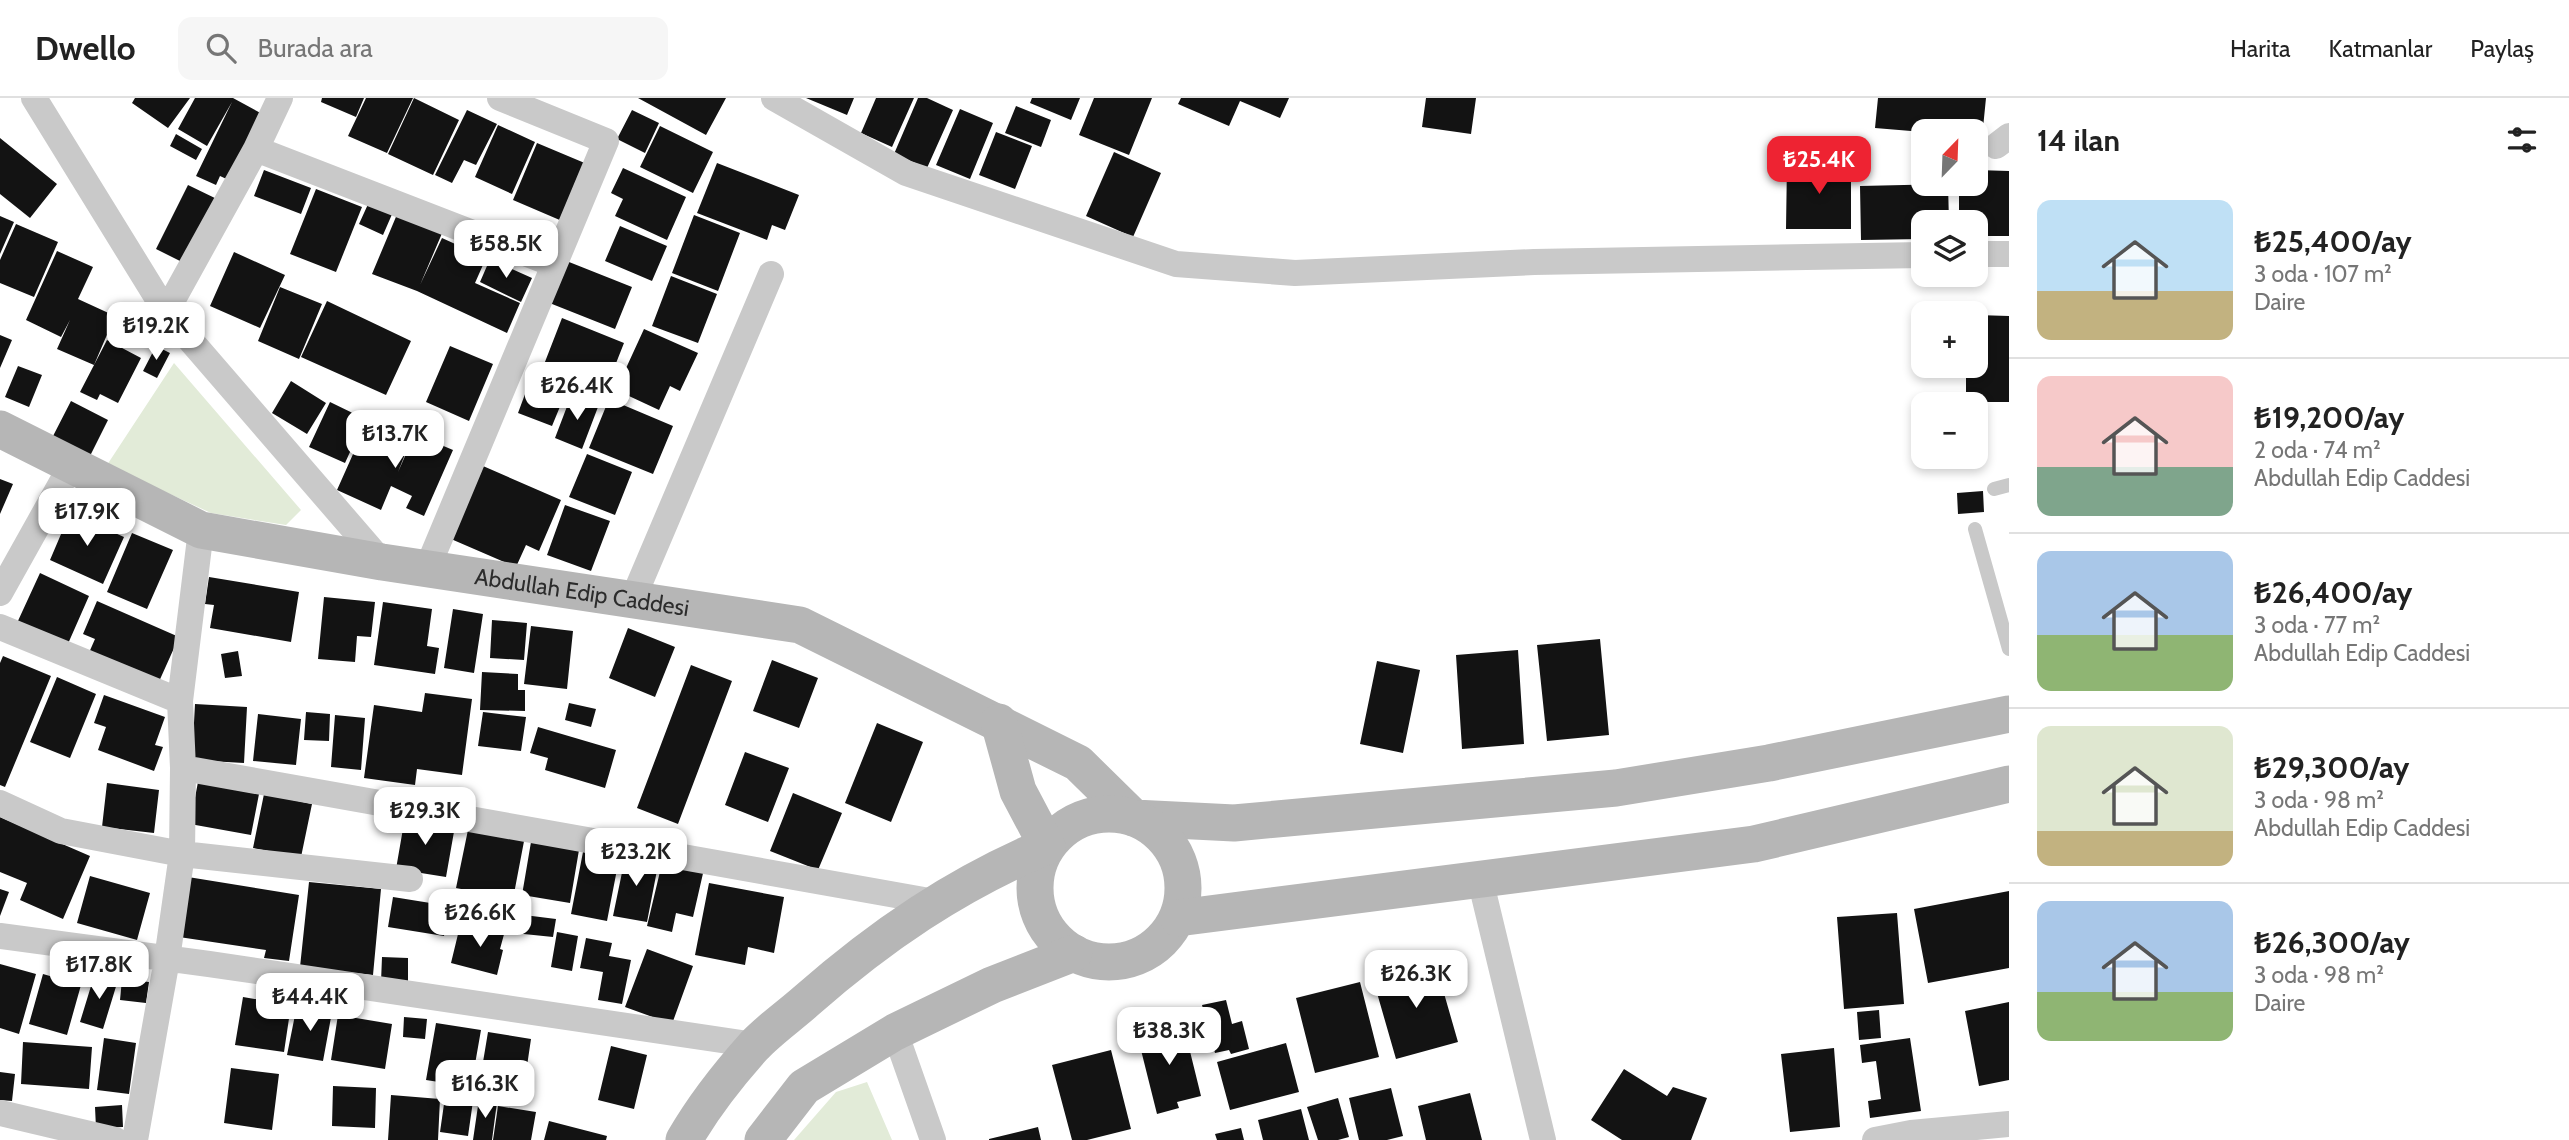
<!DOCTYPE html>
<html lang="tr">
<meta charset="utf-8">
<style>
body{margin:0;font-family:Cabin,sans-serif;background:#f6f6f6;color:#222;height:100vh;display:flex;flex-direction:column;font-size:26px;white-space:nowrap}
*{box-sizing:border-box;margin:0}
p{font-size:23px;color:#767676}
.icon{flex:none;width:38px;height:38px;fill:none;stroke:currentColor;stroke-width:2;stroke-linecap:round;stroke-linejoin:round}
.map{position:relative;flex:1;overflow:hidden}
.details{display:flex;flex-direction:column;background:#fff;width:560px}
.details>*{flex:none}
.needle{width:46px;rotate:23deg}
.fabs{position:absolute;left:1911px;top:21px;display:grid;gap:14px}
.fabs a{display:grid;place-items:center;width:77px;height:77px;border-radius:14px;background:#fff;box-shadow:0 4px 10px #0003;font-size:35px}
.price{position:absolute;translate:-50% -60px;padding:0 16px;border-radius:14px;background:#fff;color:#222;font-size:23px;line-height:46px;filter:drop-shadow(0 2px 4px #0008)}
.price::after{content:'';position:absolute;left:50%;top:42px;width:21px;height:16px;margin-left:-10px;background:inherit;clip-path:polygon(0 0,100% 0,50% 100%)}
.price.selected{background:#ee2332;color:#fff}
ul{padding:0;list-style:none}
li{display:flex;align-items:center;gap:21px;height:175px;padding:0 28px}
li+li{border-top:2px solid #e0e0e0}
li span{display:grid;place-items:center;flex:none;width:196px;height:140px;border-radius:14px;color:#555}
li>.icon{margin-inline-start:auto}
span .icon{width:84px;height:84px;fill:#fffc;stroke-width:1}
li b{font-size:30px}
h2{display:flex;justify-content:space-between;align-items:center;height:84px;padding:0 28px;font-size:30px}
header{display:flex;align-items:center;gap:42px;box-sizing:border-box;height:98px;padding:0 35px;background:#fff;border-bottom:2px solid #e0e0e0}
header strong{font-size:33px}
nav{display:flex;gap:38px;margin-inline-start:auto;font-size:24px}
.search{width:490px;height:63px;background:#f6f6f6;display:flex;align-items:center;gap:18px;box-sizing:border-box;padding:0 24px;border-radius:14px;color:#767676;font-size:26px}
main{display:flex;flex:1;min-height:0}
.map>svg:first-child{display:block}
.green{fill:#e2ebd8}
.building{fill:#131313}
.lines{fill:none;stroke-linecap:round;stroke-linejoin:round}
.lane{stroke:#c9c9c9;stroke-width:14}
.street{stroke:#c9c9c9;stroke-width:26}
.secondary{stroke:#b6b6b6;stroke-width:37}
.labels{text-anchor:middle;stroke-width:7;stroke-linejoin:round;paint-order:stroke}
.street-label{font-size:23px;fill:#2c2c2c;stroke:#fff}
</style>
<header>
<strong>Dwello</strong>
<div class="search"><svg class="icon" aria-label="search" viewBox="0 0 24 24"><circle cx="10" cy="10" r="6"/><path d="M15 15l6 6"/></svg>Burada ara</div>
<nav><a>Harita</a><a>Katmanlar</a><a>Paylaş</a></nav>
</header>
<main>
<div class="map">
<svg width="2009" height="1042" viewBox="0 0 2009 1042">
<rect width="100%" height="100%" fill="#fff"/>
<!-- green -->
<path class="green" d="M174,265L301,412L286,427L211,415L107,367Z
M867,984L892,1042H794L836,994Z"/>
<!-- building -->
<path class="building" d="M135,0H190L168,30L132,5Z
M195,0H233L266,18L233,84L220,78L216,87L196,78L232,4L207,48L178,31Z
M322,0H364L356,19L321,4Z
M366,0H413L387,55L348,38Z
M414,0L459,22L433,77L388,56Z
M638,0H726L706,37Z
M806,0H854L847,17Z
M876,0H914L892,49L861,35Z
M918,0H927L953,12L927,70L894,56Z
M1032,0H1080L1071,22L1030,5Z
M1094,0H1152L1129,57L1079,37Z
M1181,0H1289L1280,20L1240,3L1229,28L1178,6Z
M1426,0H1476L1471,36L1422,29Z
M1878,0H1986L1982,40H1976V33L1923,34L1875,30Z
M1016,8L1051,22L1041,49L1005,35Z
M960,11L993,25L970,81L936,67Z
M467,12L497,26L476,67L464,62L452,85L435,77Z
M632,12L659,25L645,55L617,41Z
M498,27L535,44L512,96L475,79Z
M660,28L713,54L693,95L640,69Z
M996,34L1032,48L1015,91L979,77Z
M176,36L202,51L196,62L170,48Z
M0,40L57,86L30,120L0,96Z
M537,45L587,66L562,123L513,102Z
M1114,54L1161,75L1133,139L1086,118Z
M1787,64L1851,65V131H1786Z
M717,65L799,97L785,132L772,127L767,142L697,115Z
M623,70L686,99L667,142L615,118L623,101L611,95Z
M264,72L311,90L301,116L254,98Z
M1976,72L2009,73V138H1976V124H1959V86H1976Z
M1948,86L1949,124H1923V141L1861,142L1860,88Z
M188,87L221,103L188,167L156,151Z
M316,91L362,109L336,174L290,156Z
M369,104L393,114L383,137L359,126Z
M398,114L443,133L420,187L442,140L486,160L475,185L520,205L507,235L417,193L372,176Z
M694,117L740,135L718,193L672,175Z
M0,118L14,124L0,156Z
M16,126L58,144L34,199L0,185V162Z
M620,128L667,148L652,183L605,163Z
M57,153L93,169L78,201L115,218L94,267L57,251L70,222L61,239L26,222Z
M234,154L285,177L260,230L210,208Z
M490,161L532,180L521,204L480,184Z
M564,162L632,189L615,231L547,204Z
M671,178L717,196L698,245L652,228Z
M280,189L322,206L299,261L258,243Z
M327,203L411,243L386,297L301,259Z
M1976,217L2009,218V304H1966V268H1976Z
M562,220L624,245L605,293L543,269Z
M644,231L698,255L680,293L670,288L659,312L616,292Z
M0,237L12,242L0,270Z
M107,242L141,260L118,305L100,296L97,302L80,294Z
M156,248L170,255L157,280L143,273Z
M450,248L493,266L469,323L426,304Z
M18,268L42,277L29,309L5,299Z
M531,280L566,294L552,328L518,315Z
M291,283L326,305L307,336L272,315Z
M571,298L598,309L582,351L555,340Z
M609,301L673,328L653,376L589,350Z
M71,303L108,322L89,360L52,340Z
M330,304L365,321L345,365L309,349Z
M366,327L409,346L398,374L415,336L453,352L424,418L406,410L412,398L391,388L381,412L337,392Z
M587,356L632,374L615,417L569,399Z
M483,368L561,402L539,453L526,447L516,469L451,441Z
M0,381L13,386L0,416Z
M1983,393L1984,414L1958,416L1957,395Z
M565,407L610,423L591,473L547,457Z
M70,415L124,439L103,486L50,462Z
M132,435L173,452L147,511L107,494Z
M40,475L89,498L67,548L17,525Z
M209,479L299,494L291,544L210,530L214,507L205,506Z
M324,499L375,504L371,539L357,538L355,564L318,561Z
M97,503L179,539L157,588L88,557L95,541L83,536Z
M383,504L432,511L427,548L439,550L435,576L374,567Z
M453,511L483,516L474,575L444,570Z
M492,522L527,525L524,562L490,560Z
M531,528L573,533L567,591L524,586Z
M628,530L675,549L655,599L609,580Z
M1600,541L1609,637L1547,643L1537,547Z
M1518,552L1524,646L1462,651L1456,557Z
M238,553L242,578L225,580L221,556Z
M3,558L51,578L5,689L0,687V565Z
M772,562L818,580L799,630L753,613Z
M1377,563L1420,572L1403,655L1360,646Z
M691,567L732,583L678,726L637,710Z
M482,574L518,576V592H525V613L480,612Z
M57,579L96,596L70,660L30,644Z
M425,595L472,601L462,677L417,671L415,687L364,680L374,607L422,614Z
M104,597L165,619L155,647L163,649L154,673L98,652L106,629L94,625Z
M569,605L596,611L591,629L565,622Z
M195,606L247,609L244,665L192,662Z
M306,614L330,616L329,643L304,642Z
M483,614L526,619L521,653L478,648Z
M258,616L301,621L296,667L253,663Z
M335,617L365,620L361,672L331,669Z
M877,625L923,644L891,724L845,705Z
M538,629L616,652L605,690L545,672L548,660L530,655Z
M745,654L789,670L768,724L725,707Z
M198,684L259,696L251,737L190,726Z
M107,685L159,692L154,735L102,729Z
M793,695L842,715L818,772L770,753Z
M264,696L312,706L301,759L253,750Z
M0,719L90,758L63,821L20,802L27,785L0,774Z
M405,719L455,728L446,779L396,771Z
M469,727L525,738L513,801L456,790Z
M531,744L579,752L570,805L522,797Z
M583,754L619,761L607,823L571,816Z
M626,755L659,762L647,824L613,818Z
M663,761L704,771L693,819L676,815L672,834L647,828Z
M90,778L150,795L137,842L77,825Z
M188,779L299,797L289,863L264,860L266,852L179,839Z
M309,784L381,791L373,877L300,869Z
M709,785L784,799L774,855L748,849L745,867L695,857Z
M0,791L9,794L0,818Z
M2009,793V870L1928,885L1914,811Z
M393,799L449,808L444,838L388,829Z
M1897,815L1904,906L1844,911L1837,819Z
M516,816L556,821L553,839L514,835Z
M487,825L506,829L500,851L503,852L497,877L451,865L459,832L483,838Z
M557,834L578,838L572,873L551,869Z
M586,840L612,845L609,858L631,862L622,906L598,902L603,874L580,870Z
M647,851L693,868L672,926L625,909Z
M382,859L408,860V885L381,884Z
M1435,864L1458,944L1396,961L1373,881Z
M0,866L36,876L19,936L0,930Z
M95,875L118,882L103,931L80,924Z
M43,876L81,887L67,937L29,926Z
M122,881L149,884L146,905L120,902Z
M1360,884L1379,959L1315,975L1296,900Z
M243,899L291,907L284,954L235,947Z
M1226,902L1232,926L1242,923L1249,951L1231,956L1229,952L1215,955L1202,907Z
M2009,904V982L1979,988L1965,913Z
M297,907L332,914L323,963L287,957Z
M1879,912L1881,940L1859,942L1857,914Z
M338,917L392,926L385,971L331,962Z
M404,919L427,921L425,941L403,939Z
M436,925L481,932L471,989L426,982Z
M1183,925L1201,998L1177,1004L1179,1010L1157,1016L1137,936Z
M488,934L531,941L523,995L479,988Z
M104,940L136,945L129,996L97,992Z
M1910,940L1921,1013L1870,1020L1868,1003L1881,1001L1876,963L1862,965L1860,947Z
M23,944L92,949L89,991L21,986Z
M1286,945L1299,994L1230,1012L1217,964Z
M611,948L647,957L634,1011L598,1002Z
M1834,950L1840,1029L1790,1034L1781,956Z
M1111,952L1131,1031L1087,1042H1072L1052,967Z
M231,970L279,976L272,1032L224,1025Z
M1624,971L1667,998L1673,989L1707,1000L1691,1042H1622L1591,1022Z
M0,974L15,976L12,1003L0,1002Z
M333,988L376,990L375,1030L332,1028Z
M1391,990L1403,1038L1387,1042H1359L1349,1000Z
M1470,995L1482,1042H1426L1418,1008Z
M391,997L440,1001L438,1042H388Z
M445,999L473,1003L468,1038L440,1034Z
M1338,1000L1349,1039L1338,1042H1318L1307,1009Z
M479,1001L497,1004L492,1042H473Z
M122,1007L123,1029L96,1030L95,1009Z
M498,1008L536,1014L531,1042H493Z
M1301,1011L1309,1042H1263L1258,1022Z
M549,1023L607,1038L606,1042H544Z
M1038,1029L1041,1042H989V1041Z
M1241,1030L1244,1042H1217L1215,1036Z"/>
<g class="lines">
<!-- lane -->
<path class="lane" d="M1994,391L2009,387
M1975,431L2009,551"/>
<!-- street -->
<path class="street" d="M34,0L166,214L382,464
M774,0L906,75L1176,166L1295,175L1534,164L1923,157
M1996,48L2009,38
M256,51L280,0
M1976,156H2009
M166,214L256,51L553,166
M427,471L606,43L500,0
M0,495L72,366
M632,503L771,176
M0,529L180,603
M183,670L935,804
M0,705L61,733L182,756L183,670L180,603L201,432
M1480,781L1543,1042
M0,838L209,866L755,947
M895,934L933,1042
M0,1015L115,1042
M135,1042L167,861L182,756L410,781
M1875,1042L1911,1035L2009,1026"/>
<!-- secondary -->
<g class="secondary">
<path id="s1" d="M0,331L201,432L382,464L800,527L1078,665L1134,720L1234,725L1616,690L1769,665L2009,616"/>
<circle cx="1109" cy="790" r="74"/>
<path d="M1178,820L1754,746L2009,686"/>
<path d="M684,1042C703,1009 728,977 754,948C769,932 789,918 806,903C880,838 956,786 1047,748L1018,693L999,624"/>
<path d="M763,1042L804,989L895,934L992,887L1074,855"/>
</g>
</g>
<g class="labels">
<!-- street labels -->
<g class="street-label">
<text dy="8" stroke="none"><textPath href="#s1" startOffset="611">Abdullah Edip Caddesi</textPath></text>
</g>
</g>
</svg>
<div class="fabs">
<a><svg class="needle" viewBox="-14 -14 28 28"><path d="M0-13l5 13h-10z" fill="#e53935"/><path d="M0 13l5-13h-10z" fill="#767676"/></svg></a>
<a><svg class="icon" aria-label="layers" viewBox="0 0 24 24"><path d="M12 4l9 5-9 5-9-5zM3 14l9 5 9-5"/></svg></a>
<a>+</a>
<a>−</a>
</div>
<b class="price selected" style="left:1819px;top:98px">₺25.4K</b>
<b class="price" style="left:506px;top:182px">₺58.5K</b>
<b class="price" style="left:156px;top:264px">₺19.2K</b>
<b class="price" style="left:577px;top:324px">₺26.4K</b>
<b class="price" style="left:395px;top:372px">₺13.7K</b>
<b class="price" style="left:87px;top:450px">₺17.9K</b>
<b class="price" style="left:425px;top:749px">₺29.3K</b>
<b class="price" style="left:636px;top:790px">₺23.2K</b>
<b class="price" style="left:480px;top:851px">₺26.6K</b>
<b class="price" style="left:99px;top:903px">₺17.8K</b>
<b class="price" style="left:1416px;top:912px">₺26.3K</b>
<b class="price" style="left:310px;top:935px">₺44.4K</b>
<b class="price" style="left:1169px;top:969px">₺38.3K</b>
<b class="price" style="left:485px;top:1022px">₺16.3K</b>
</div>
<section class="details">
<h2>14 ilan<svg class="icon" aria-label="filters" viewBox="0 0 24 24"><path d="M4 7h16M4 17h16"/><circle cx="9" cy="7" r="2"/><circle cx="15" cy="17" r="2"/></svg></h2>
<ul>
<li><span style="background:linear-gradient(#bfe0f5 65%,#c2b280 0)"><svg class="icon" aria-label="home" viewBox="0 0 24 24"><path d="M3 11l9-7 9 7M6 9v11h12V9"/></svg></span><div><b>₺25,400/ay</b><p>3 oda · 107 m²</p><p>Daire</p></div></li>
<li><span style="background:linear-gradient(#f6c9c9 65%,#7fa58c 0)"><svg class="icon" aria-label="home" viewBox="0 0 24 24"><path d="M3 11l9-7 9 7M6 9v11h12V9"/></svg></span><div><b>₺19,200/ay</b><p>2 oda · 74 m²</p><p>Abdullah Edip Caddesi</p></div></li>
<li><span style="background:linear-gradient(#a9c7e8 60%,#8fb573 0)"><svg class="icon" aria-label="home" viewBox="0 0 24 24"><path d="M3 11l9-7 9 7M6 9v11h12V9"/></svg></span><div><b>₺26,400/ay</b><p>3 oda · 77 m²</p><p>Abdullah Edip Caddesi</p></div></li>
<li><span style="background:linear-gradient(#dfe7d0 75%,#c2b280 0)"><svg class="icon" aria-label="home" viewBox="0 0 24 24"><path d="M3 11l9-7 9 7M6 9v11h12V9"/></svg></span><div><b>₺29,300/ay</b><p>3 oda · 98 m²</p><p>Abdullah Edip Caddesi</p></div></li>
<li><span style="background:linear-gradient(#a9c7e8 65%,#8fb573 0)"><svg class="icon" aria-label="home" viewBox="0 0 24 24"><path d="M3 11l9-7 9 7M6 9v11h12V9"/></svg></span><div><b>₺26,300/ay</b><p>3 oda · 98 m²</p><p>Daire</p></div></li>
</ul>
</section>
</main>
